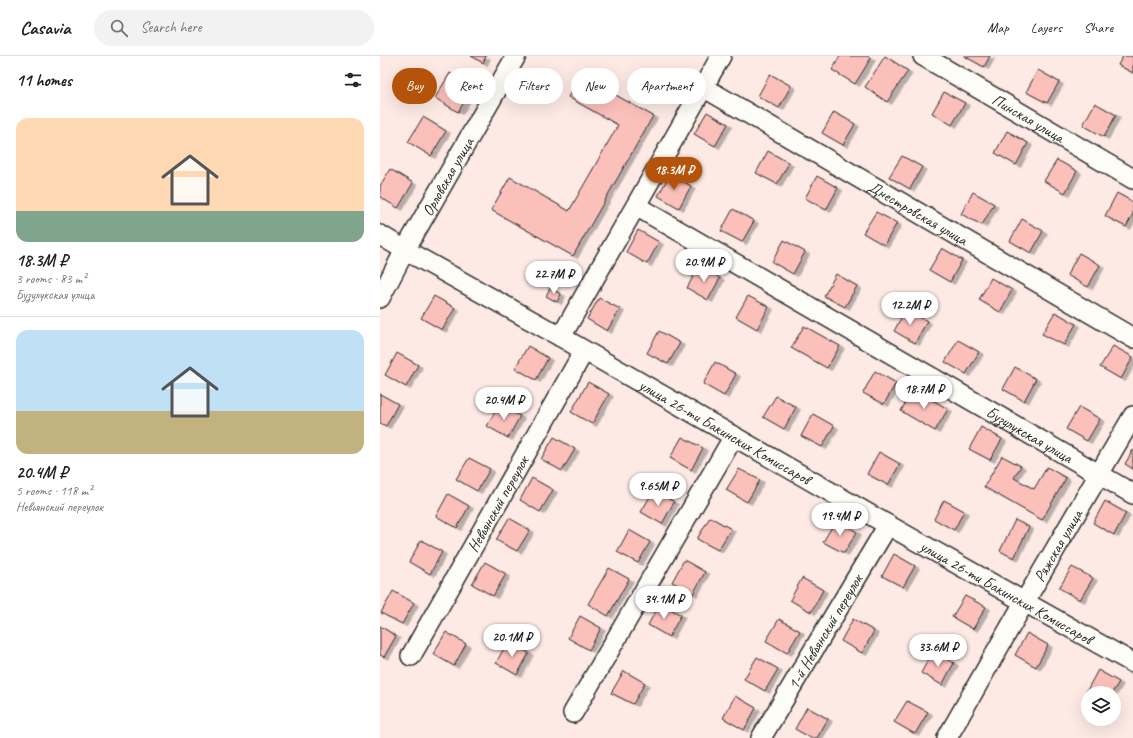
<!DOCTYPE html>
<meta charset="utf-8">
<style>
body{margin:0;font-family:Caveat,sans-serif;background:#f2f2f2;color:#202124;height:100vh;display:flex;flex-direction:column;font-size:15px;white-space:nowrap}
*{box-sizing:border-box;margin:0}
p{font-size:13px;color:#757577}
.icon{flex:none;width:22px;height:22px;fill:none;stroke:currentColor;stroke-width:2;stroke-linecap:round;stroke-linejoin:round}
.map{position:relative;flex:1;overflow:hidden}
.details{display:flex;flex-direction:column;background:#fff;width:380px}
.details>*{flex:none}
.guide{position:absolute;left:12px;top:12px;width:380px;height:36px;display:flex;gap:8px}
.tools{position:absolute;left:701px;top:630px;display:grid;gap:8px}
.tools a{display:grid;place-items:center;width:40px;height:40px;border-radius:50%;background:#fff;box-shadow:0 4px 16px #0002;font-size:20px}
.price{position:absolute;translate:-50% -34px;padding:0 9px;border-radius:14px;background:#fff;color:#222;font-size:13px;line-height:26px;filter:drop-shadow(0 1px 2px #0008)}
.price::after{content:'';position:absolute;left:50%;top:24px;width:12px;height:9px;margin-left:-6px;background:inherit;clip-path:polygon(0 0,100% 0,50% 100%)}
.price.on{background:#b45309;color:#fff}
ul{padding:0;list-style:none}
li{display:grid;align-content:center;gap:8px;height:212px;padding:0 16px}
li+li{border-top:1px solid #e0e0e0}
li span{display:grid;place-items:center;height:124px;border-radius:12px;color:#555}
li>.icon{margin-inline-start:auto}
span .icon{width:72px;height:72px;fill:#fffc;stroke-width:1}
li b{font-size:17px}
h2{display:flex;justify-content:space-between;align-items:center;height:48px;padding:0 16px;font-size:17px}
.chip{padding:0 14px;border-radius:18px;background:#fff;box-shadow:0 4px 16px #0002;font-size:14px;line-height:36px}
.chip.on{background:#b45309;color:#fff}
header{display:flex;align-items:center;gap:24px;box-sizing:border-box;height:56px;padding:0 20px;background:#fff;border-bottom:1px solid #e0e0e0}
header strong{font-size:19px}
nav{display:flex;gap:22px;margin-inline-start:auto;font-size:14px}
.search{width:280px;height:36px;background:#f2f2f2;display:flex;align-items:center;gap:10px;box-sizing:border-box;padding:0 14px;border-radius:22px;color:#757577;font-size:15px}
main{display:flex;flex:1;min-height:0}
.map>svg:first-child{display:block}
.building{fill:#fcc0bb;stroke:#2b2b2b;filter:url(#shadow)}
.lines{fill:none;stroke-linecap:round;stroke-linejoin:round}
.minor-casing{stroke:#2b2b2b;stroke-width:22}
.minor{stroke:#fdfcf7;stroke-width:19}
.labels{text-anchor:middle;stroke-width:3;stroke-linejoin:round;paint-order:stroke}
.street-label{font-size:16px;fill:#2b2b2b;stroke:#fdfcf7}
</style>
<header>
<strong>Casavia</strong>
<div class="search"><svg class="icon" aria-label="search" viewBox="0 0 24 24"><circle cx="10" cy="10" r="6"/><path d="M15 15l6 6"/></svg>Search here</div>
<nav><a>Map</a><a>Layers</a><a>Share</a></nav>
</header>
<main>
<section class="details">
<h2>11 homes<svg class="icon" aria-label="filters" viewBox="0 0 24 24"><path d="M4 7h16M4 17h16"/><circle cx="9" cy="7" r="2"/><circle cx="15" cy="17" r="2"/></svg></h2>
<ul>
<li><span style="background:linear-gradient(#ffd9b3 75%,#7fa58c 0)"><svg class="icon" aria-label="home" viewBox="0 0 24 24"><path d="M3 11l9-7 9 7M6 9v11h12V9"/></svg></span><div><b>18.3M ₽</b><p>3 rooms · 83 m²</p><p>Бузулукская улица</p></div></li>
<li><span style="background:linear-gradient(#bfe0f5 65%,#c2b280 0)"><svg class="icon" aria-label="home" viewBox="0 0 24 24"><path d="M3 11l9-7 9 7M6 9v11h12V9"/></svg></span><div><b>20.4M ₽</b><p>5 rooms · 118 m²</p><p>Невьянский переулок</p></div></li>
</ul>
</section>
<div class="map">
<svg width="753" height="682" viewBox="0 0 753 682">
<defs>
<filter id="shadow"><feDropShadow dx="4.5" dy="2.5" stdDeviation="0" flood-color="#0004"/></filter>
</defs>
<rect width="100%" height="100%" fill="#fdeae5"/>
<filter id="ink" filterUnits="userSpaceOnUse"><feTurbulence type="fractalNoise" baseFrequency=".025" numOctaves="2"/><feDisplacementMap in="SourceGraphic" scale="8" xChannelSelector="R" yChannelSelector="G"/><feConvolveMatrix kernelMatrix="1 2 1 2 8 2 1 2 1" color-interpolation-filters="sRGB"/></filter>
<g filter="url(#ink)">
<!-- building -->
<path class="building" d="M91,0H106L103,7Z
M460,0H487L491,2L475,28L452,14Z
M505,0L528,15L507,46L485,31Z
M584,0H610L604,11Z
M743,0H753V17L738,9Z
M658,14L679,26L667,47L646,36Z
M70,17L93,31L78,56L55,42Z
M390,18L411,30L399,52L378,40Z
M200,19L273,60L193,200L111,154L130,121L189,155L238,69L188,41Z
M287,20L293,24L286,36L279,32Z
M564,36L585,47L572,69L552,57Z
M715,47L736,59L724,81L703,69Z
M327,56L348,68L335,90L314,78Z
M454,56L475,68L463,89L442,77Z
M43,61L66,75L51,100L28,86Z
M627,75L648,87L636,109L615,97Z
M388,95L409,107L397,128L376,117Z
M522,100L542,111L530,133L509,121Z
M677,104L697,115L685,137L664,125Z
M10,113L33,127L18,152L0,141V130Z
M290,118L311,130L299,152L278,140Z
M437,120L458,132L446,154L425,142Z
M593,136L614,148L602,169L581,158Z
M737,137L753,146V158L746,171L725,160Z
M353,153L374,165L362,186L341,175Z
M496,156L517,167L504,189L483,177Z
M642,163L663,175L651,197L630,185Z
M258,174L279,186L267,208L246,196Z
M404,184L425,196L413,218L392,206Z
M562,192L582,204L570,226L549,214Z
M699,197L720,209L708,231L687,219Z
M319,210L340,222L328,244L307,232Z
M456,218L477,230L465,251L444,240Z
M611,222L632,234L620,256L599,244Z
M170,232L181,238L177,246L166,240Z
M54,240L75,252L62,274L41,262Z
M368,240L389,251L377,273L356,261Z
M219,242L240,253L227,275L207,263Z
M526,253L547,265L535,287L514,275Z
M675,256L696,268L684,289L662,278Z
M424,270L460,290L447,312L411,292Z
M279,275L300,287L288,308L267,297Z
M578,284L599,296L586,318L565,306Z
M148,290L168,302L156,324L135,312Z
M733,290L753,301L741,323L720,311Z
M17,297L38,309L26,331L5,319Z
M335,306L356,318L344,340L323,328Z
M635,311L656,323L644,345L623,333Z
M495,315L516,327L504,348L483,337Z
M208,326L229,338L212,368L191,356Z
M533,333L568,353L555,375L521,355Z
M0,338L18,348L6,370L0,367Z
M396,340L416,351L404,373L383,361Z
M119,349L140,360L128,382L107,370Z
M699,351L720,363L707,385L686,373Z
M433,358L454,370L442,391L421,380Z
M601,371L622,383L610,404L589,393Z
M174,381L195,393L182,415L161,403Z
M302,381L323,392L311,414L290,402Z
M753,394V413L745,408Z
M499,396L520,408L508,429L487,418Z
M622,400L641,410L634,422L654,433L667,411L686,422L662,464L604,431Z
M89,402L110,413L97,435L76,423Z
M359,413L380,424L367,446L346,434Z
M152,422L173,434L160,456L140,444Z
M274,434L294,446L282,468L261,456Z
M68,438L89,450L77,472L56,460Z
M564,444L584,455L574,474L554,463Z
M725,445L746,457L734,479L713,467Z
M330,461L351,473L338,494L317,483Z
M129,462L150,474L137,495L116,484Z
M456,464L477,476L464,497L443,486Z
M635,464L649,471L634,502L620,495Z
M249,474L270,486L258,507L237,496Z
M41,484L62,496L50,518L29,506Z
M514,498L535,510L523,531L502,520Z
M304,504L325,516L313,538L292,526Z
M105,506L126,518L113,540L92,528Z
M692,511L713,522L700,544L679,532Z
M229,512L249,523L228,560L208,548Z
M422,522L443,534L431,556L410,544Z
M13,535L34,547L22,568L1,557Z
M585,540L606,551L593,573L572,561Z
M280,547L301,559L289,581L268,569Z
M200,560L221,572L209,594L188,582Z
M399,563L420,575L407,597L386,585Z
M473,563L494,575L482,597L461,585Z
M0,570L16,580L4,601L0,599Z
M66,576L86,588L74,610L53,598Z
M647,577L668,589L656,611L635,599Z
M128,585L149,597L137,619L116,607Z
M553,595L574,607L562,629L541,617Z
M377,601L398,613L385,635L364,623Z
M718,614L739,626L732,637H708L706,636Z
M244,615L265,627L253,648L231,637Z
M355,640L376,652L364,674L343,662Z
M527,645L548,656L535,678L514,666Z
M427,651L448,663L437,682H431L415,673Z"/>
<g class="lines">
<!-- minor casing -->
<g class="minor-casing">
<g id="minor">
<path id="s1" d="M543,0L753,123"/>
<path id="s2" d="M323,31L753,282"/>
<path id="s3" d="M256,150L753,438"/>
<path id="s4" d="M0,179L25,194L181,281L508,469L753,607"/>
<path id="s5" d="M0,242L25,194L136,0"/>
<path d="M181,281L341,0"/>
<path id="s6" d="M31,600L204,295"/>
<path d="M193,657L354,380"/>
<path id="s7" d="M381,682L508,469"/>
<path id="s8" d="M567,682L645,545L753,360"/>
</g>
</g>
<!-- minor -->
<use href="#minor" class="minor"/>
</g>
</g>
<g class="labels">
<!-- street labels -->
<g class="street-label">
<text dy="6" stroke="none"><textPath href="#s1" startOffset="122">Пинская улица</textPath></text>
<text dy="6" stroke="none"><textPath href="#s5" startOffset="139">Орловская улица</textPath></text>
<text dy="6" stroke="none"><textPath href="#s2" startOffset="249">Днестровская улица</textPath></text>
<text dy="6" stroke="none"><textPath href="#s4" startOffset="397">улица 26-ти Бакинских Комиссаров</textPath></text>
<text dy="6" stroke="none"><textPath href="#s3" startOffset="455">Бузулукская улица</textPath></text>
<text dy="6" stroke="none"><textPath href="#s6" startOffset="175">Невьянский переулок</textPath></text>
<text dy="6" stroke="none"><textPath href="#s8" startOffset="222">Ряжская улица</textPath></text>
<text dy="6" stroke="none"><textPath href="#s4" startOffset="721">улица 26-ти Бакинских Комиссаров</textPath></text>
<text dy="6" stroke="none"><textPath href="#s7" startOffset="124">1-й Невьянский переулок</textPath></text>
</g>
</g>
</svg>
<div class="tools">
<a><svg class="icon" aria-label="layers" viewBox="0 0 24 24"><path d="M12 4l9 5-9 5-9-5zM3 14l9 5 9-5"/></svg></a>
</div>
<b class="price on" style="left:294px;top:135px">18.3M ₽</b>
<b class="price" style="left:324px;top:227px">20.9M ₽</b>
<b class="price" style="left:174px;top:239px">22.7M ₽</b>
<b class="price" style="left:530px;top:270px">12.2M ₽</b>
<b class="price" style="left:544px;top:354px">18.7M ₽</b>
<b class="price" style="left:124px;top:365px">20.4M ₽</b>
<b class="price" style="left:278px;top:451px">9.65M ₽</b>
<b class="price" style="left:460px;top:481px">19.4M ₽</b>
<b class="price" style="left:284px;top:564px">34.1M ₽</b>
<b class="price" style="left:132px;top:602px">20.1M ₽</b>
<b class="price" style="left:558px;top:612px">33.6M ₽</b>
<div class="guide">
<a class="chip on">Buy</a>
<a class="chip">Rent</a>
<a class="chip">Filters</a>
<a class="chip">New</a>
<a class="chip">Apartment</a>
</div>
</div>
</main>
